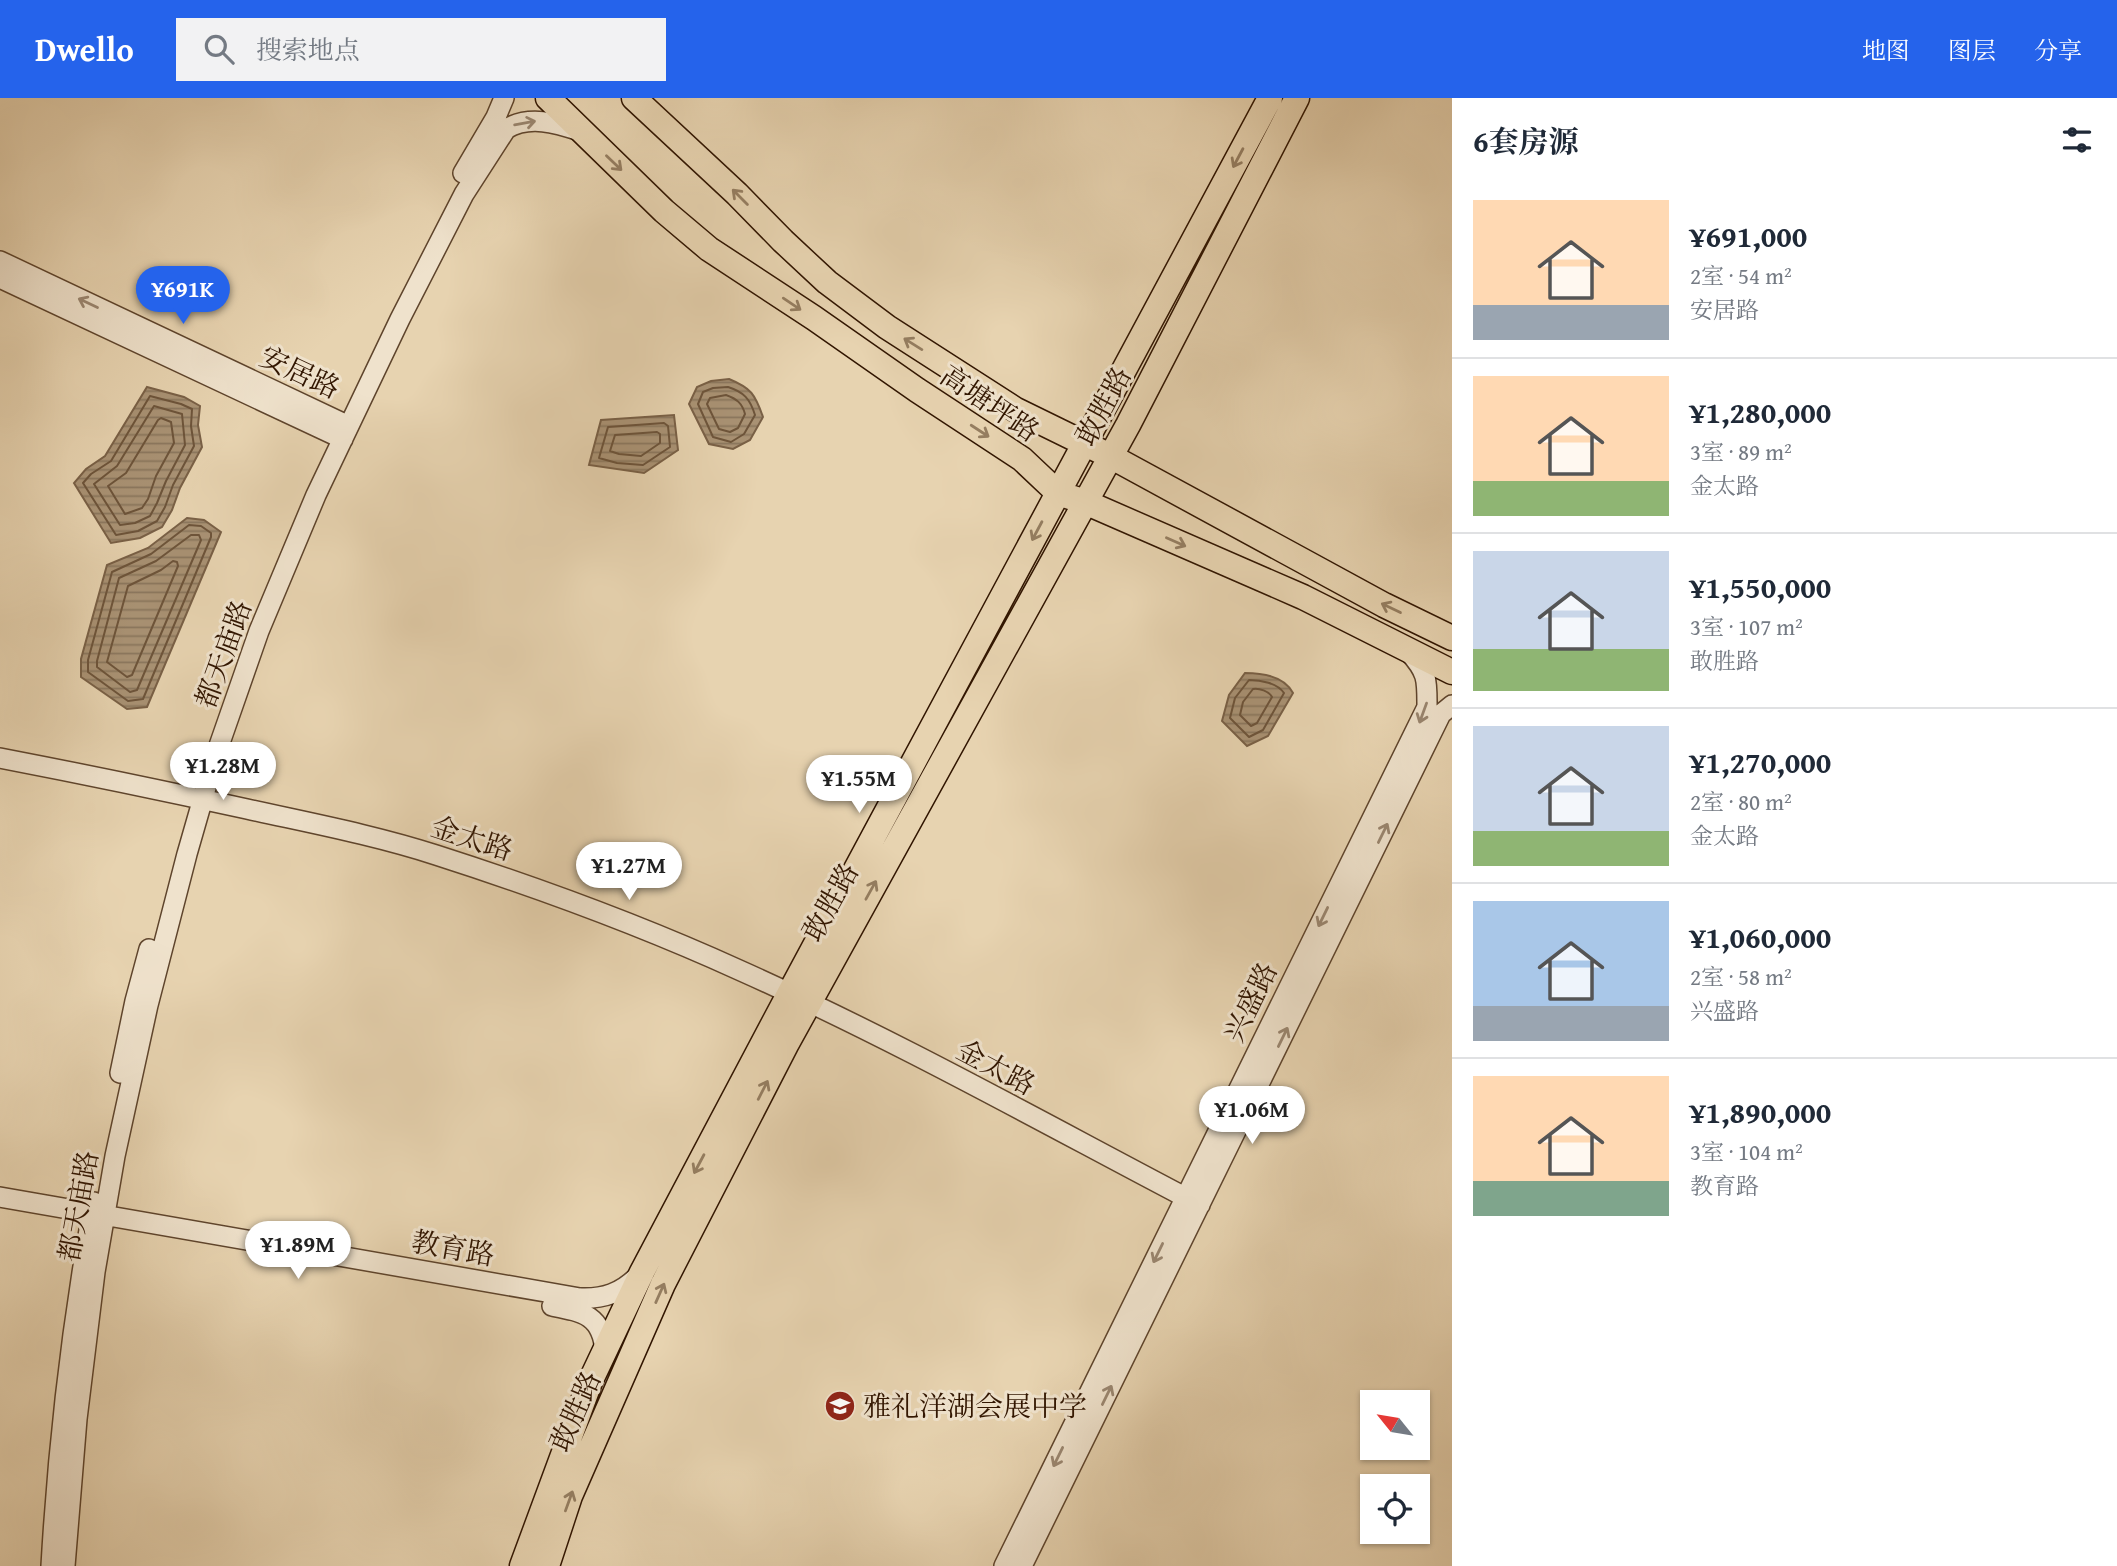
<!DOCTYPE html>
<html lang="zh">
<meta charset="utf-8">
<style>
body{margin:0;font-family:"Gentium Book Plus","Noto Serif SC",serif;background:#f2f2f3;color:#1f2937;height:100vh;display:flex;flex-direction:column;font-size:26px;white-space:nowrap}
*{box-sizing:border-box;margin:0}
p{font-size:23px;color:#747a83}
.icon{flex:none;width:38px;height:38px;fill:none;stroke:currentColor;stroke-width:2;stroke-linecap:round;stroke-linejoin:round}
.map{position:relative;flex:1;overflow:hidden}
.sheet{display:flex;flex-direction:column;background:#fff;width:665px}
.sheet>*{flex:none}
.needle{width:46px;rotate:300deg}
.fabs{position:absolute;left:1360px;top:1292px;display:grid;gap:14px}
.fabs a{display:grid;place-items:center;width:70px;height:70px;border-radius:0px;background:#fff;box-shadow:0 2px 5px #0004;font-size:35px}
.price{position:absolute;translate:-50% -60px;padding:0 16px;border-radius:24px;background:#fff;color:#222;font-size:23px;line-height:46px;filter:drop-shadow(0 2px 4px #0008)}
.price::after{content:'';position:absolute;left:50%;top:42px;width:21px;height:16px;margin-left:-10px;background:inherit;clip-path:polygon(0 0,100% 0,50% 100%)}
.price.selected{background:#2563eb;color:#fff}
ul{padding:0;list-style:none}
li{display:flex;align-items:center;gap:21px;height:175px;padding:0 21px}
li+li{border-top:2px solid #e0e1e3}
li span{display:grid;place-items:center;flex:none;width:196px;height:140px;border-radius:0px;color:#555}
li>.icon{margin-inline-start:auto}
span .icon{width:84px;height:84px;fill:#fffc;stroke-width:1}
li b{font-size:30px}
h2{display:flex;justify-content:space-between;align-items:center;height:84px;padding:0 21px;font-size:30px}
header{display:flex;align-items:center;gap:42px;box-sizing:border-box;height:98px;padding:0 35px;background:#2563eb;color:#fff}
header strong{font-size:33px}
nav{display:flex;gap:38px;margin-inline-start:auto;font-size:24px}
.search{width:490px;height:63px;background:#f2f2f3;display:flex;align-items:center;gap:18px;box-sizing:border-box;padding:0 24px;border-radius:0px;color:#747a83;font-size:26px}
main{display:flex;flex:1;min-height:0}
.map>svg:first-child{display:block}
.water{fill:url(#water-rules);stroke:#796046;stroke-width:2}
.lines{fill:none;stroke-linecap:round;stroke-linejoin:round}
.shore{stroke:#6d543a;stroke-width:2}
.minor-casing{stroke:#5e442c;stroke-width:22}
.major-casing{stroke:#311500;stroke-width:27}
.minor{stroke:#efe2cc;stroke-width:19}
.major{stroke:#e7d3b0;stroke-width:24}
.oneway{stroke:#9a8670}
.oneway2{stroke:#957e61}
.labels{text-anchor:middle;stroke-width:6;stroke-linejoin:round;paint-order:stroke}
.street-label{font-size:28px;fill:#311500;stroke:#efe2cc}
.poi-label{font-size:28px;fill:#311500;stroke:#efe2cc;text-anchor:start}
</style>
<header>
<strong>Dwello</strong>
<div class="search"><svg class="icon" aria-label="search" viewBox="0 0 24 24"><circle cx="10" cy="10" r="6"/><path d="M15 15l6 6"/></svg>搜索地点</div>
<nav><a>地图</a><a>图层</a><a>分享</a></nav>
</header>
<main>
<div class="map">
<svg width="1452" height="1468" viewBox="0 0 1452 1468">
<defs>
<pattern id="water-rules" width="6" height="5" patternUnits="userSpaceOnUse" patternTransform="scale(1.75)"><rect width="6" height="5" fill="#a99274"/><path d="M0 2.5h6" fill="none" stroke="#8a765d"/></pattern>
</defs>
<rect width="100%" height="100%" fill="#e7d3b0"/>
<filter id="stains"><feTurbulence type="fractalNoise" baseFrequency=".00286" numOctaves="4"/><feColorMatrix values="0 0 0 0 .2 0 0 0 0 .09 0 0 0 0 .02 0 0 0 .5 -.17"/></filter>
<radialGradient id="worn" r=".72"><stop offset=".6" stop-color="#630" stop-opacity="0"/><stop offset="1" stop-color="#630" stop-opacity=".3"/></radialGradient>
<!-- water -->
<path class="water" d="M729,281C751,290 755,296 763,319L750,342L733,351L709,346L689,306L697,289L711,283Z
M147,289L184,299L200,308L198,327L202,349L180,390L172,412L162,429L140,440L111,445L74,385L86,371L105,358Z
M674,317L678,352L644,375L589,367L601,322Z
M187,420L204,422L221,434L147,609L127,611L81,579V561L107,467L148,450Z
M1245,575C1263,575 1284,578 1293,595L1268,638L1247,648L1222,623L1229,597Z"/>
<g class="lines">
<!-- shore -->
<path class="shore" d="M728,289C744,294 750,301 755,317L744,336L731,344L713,339L698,306L703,294L713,290Z
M726,297C737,301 742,305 745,316L738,330L730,334L719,331L707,306L710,300Z
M150,298L181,306L192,311L191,328L194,348L173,387L165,409L157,423L138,433L116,437L83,385L91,376L111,363Z
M154,308L182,316L185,347L166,383L157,405L150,418L135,425L120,427L94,386L117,368Z
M161,320L171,324L174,345L156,378L148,401L142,410L125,416L108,388L126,375L158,322Z
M664,325L668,328L670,349L643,367L617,365L599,360L608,329Z
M657,334L660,336V345L641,358L619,356L610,353L615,337Z
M189,427L201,428L211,435V439L143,601L128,603L88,574V562L112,474L151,456Z
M191,437H199L201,442L137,592L130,594L97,569V563L119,480L156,463Z
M173,463L177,464L178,468L132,577L127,579L107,564L128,488L161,472Z
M1249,582C1261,582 1277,585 1284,595L1263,632L1249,639L1230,620L1235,600Z
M1253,591C1259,590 1269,593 1272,599L1257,625L1251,628L1240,617L1243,604Z"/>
<!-- minor casing -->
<g class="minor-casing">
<path id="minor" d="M463,75L496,19L504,0
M0,163L349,328
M0,180L343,341
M0,660C83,676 165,693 247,711C310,725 374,737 436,757C539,790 640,827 739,872C896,942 1047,1027 1200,1107
M120,975L135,903L149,851
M0,1099L580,1200C604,1201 621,1195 638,1178
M552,1208C583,1214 602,1217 605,1253
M51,1468C58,1346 72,1224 94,1104
M65,1468L77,1321L95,1174L115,1058L148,907L187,756L214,662L259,533L316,397L400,221L464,96L506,31C529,17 556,25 580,33
M1004,1468L1427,609C1427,582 1428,575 1409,554
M1022,1468L1441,616L1452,607"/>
</g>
<!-- major casing -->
<g class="major-casing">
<path id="major" d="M548,0L664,113L709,151L814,220L917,292L1022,361L1058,395L1085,404L1303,499L1452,574
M634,0L737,96L783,143L827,184L887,229L1016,312L1110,358L1384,507L1452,540
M522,1468L590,1284L642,1174L789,896L1270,0
M547,1468L570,1398L663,1186L786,947L1128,327L1297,0"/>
</g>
<!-- minor -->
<use href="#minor" class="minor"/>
<!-- major -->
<use href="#major" class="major"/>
</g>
<!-- one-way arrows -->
<defs><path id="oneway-shaft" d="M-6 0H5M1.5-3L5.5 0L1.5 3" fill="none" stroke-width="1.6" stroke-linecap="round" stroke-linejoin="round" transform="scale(1.75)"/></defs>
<g class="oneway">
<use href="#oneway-shaft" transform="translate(525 25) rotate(-10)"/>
<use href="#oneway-shaft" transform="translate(88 205) rotate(-155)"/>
<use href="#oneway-shaft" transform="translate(1423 615) rotate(110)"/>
<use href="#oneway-shaft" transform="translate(1383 735) rotate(-64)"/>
<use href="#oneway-shaft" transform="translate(1323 819) rotate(116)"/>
<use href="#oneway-shaft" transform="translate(1283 939) rotate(-64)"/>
<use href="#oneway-shaft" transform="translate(1158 1155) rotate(116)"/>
<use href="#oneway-shaft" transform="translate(1107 1297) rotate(-64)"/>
<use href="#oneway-shaft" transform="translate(1058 1359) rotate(116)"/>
</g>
<g class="oneway2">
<use href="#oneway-shaft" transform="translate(1238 60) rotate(118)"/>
<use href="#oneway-shaft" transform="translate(614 65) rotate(44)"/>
<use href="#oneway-shaft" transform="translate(740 99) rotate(-135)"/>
<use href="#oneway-shaft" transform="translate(792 206) rotate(34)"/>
<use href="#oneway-shaft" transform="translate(913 246) rotate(-148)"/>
<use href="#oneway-shaft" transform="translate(980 333) rotate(33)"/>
<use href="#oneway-shaft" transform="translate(1037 433) rotate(118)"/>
<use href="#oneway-shaft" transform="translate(1176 444) rotate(24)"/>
<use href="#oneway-shaft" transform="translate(1391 510) rotate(-154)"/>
<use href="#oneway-shaft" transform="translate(871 792) rotate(-61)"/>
<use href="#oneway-shaft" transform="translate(763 992) rotate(-63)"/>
<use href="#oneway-shaft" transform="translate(699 1066) rotate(118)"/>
<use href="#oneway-shaft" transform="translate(660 1195) rotate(-66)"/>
<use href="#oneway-shaft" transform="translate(569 1403) rotate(-70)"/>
</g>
<!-- icons -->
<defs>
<g id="school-disc" transform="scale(1.575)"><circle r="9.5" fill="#8f2418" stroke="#efe2cc"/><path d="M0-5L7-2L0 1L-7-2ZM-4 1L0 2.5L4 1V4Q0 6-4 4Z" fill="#fff"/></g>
</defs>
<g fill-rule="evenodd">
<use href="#school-disc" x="840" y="1308"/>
</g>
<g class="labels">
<!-- street labels -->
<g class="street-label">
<text transform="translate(300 274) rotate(25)" y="10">安居路</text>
<text transform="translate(990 305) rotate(34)" y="10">高塘坪路</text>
<text transform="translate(1103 308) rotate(-62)" y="10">敢胜路</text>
<text transform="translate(223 556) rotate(-70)" y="10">都天庙路</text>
<text transform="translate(472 740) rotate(18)" y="10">金太路</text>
<text transform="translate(830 804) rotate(-61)" y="10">敢胜路</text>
<text transform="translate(1250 904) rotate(-64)" y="10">兴盛路</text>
<text transform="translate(996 969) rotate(28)" y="10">金太路</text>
<text transform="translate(78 1108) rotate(-80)" y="10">都天庙路</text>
<text transform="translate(453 1150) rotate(10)" y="10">教育路</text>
<text transform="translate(575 1313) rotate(-66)" y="10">敢胜路</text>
</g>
<!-- poi labels -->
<g class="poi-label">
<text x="863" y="1318">雅礼洋湖会展中学</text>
</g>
</g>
<rect width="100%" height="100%" filter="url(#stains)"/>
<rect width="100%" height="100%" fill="url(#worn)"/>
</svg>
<div class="fabs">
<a><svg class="needle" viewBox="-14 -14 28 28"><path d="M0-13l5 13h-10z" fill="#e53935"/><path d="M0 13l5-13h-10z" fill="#747a83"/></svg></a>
<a><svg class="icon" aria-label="locate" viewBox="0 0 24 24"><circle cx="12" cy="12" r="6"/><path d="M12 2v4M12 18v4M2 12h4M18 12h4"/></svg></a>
</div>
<b class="price selected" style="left:183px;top:228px">¥691K</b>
<b class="price" style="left:223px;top:704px">¥1.28M</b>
<b class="price" style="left:859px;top:717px">¥1.55M</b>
<b class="price" style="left:629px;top:804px">¥1.27M</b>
<b class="price" style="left:1252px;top:1048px">¥1.06M</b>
<b class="price" style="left:298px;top:1183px">¥1.89M</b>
</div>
<section class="sheet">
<h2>6套房源<svg class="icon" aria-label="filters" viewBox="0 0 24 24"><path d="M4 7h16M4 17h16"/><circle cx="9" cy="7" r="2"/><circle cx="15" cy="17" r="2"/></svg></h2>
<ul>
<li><span style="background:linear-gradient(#ffd9b3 75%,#9aa5b1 0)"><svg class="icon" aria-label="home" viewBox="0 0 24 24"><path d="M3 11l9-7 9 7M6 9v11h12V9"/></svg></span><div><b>¥691,000</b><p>2室 · 54 m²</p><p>安居路</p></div></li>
<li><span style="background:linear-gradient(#ffd9b3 75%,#8fb573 0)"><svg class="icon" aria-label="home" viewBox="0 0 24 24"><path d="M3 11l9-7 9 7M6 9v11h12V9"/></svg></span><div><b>¥1,280,000</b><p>3室 · 89 m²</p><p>金太路</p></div></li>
<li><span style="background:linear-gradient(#c9d6e8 70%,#8fb573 0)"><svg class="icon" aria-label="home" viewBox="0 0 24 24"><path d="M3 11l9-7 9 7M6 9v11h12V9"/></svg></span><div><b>¥1,550,000</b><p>3室 · 107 m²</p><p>敢胜路</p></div></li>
<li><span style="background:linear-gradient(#c9d6e8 75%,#8fb573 0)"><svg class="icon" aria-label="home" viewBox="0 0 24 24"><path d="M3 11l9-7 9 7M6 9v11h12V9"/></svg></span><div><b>¥1,270,000</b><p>2室 · 80 m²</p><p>金太路</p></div></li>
<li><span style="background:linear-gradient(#a9c7e8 75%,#9aa5b1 0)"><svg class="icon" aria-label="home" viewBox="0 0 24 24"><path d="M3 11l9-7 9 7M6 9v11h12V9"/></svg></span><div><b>¥1,060,000</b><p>2室 · 58 m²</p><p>兴盛路</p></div></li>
<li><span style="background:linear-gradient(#ffd9b3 75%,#7fa58c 0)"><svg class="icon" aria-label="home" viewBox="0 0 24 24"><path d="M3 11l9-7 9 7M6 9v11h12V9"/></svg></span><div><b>¥1,890,000</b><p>3室 · 104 m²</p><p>教育路</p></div></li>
</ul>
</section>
</main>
